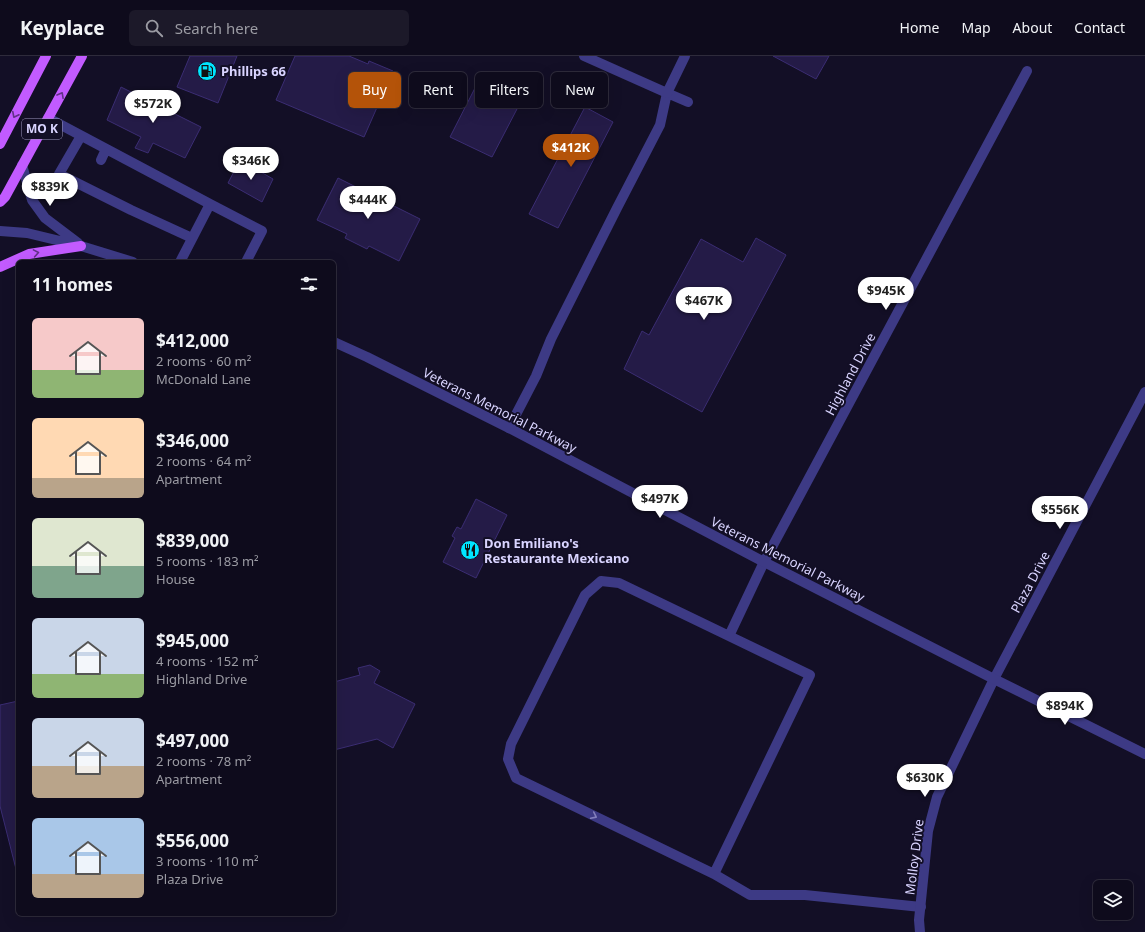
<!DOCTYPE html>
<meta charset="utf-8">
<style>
body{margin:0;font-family:"Noto Sans",sans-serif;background:#1c1929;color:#f1f3f6;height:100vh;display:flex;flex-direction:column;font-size:15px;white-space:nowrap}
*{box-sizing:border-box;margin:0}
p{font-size:13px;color:#9b9ba3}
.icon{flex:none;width:22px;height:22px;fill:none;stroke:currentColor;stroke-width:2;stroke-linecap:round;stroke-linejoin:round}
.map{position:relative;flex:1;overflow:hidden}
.details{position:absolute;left:16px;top:204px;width:320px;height:656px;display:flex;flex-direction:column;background:#0e0b1c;border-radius:6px;box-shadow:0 4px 16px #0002,0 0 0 1px #2e2b3b}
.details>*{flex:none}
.hud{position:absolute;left:348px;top:16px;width:380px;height:36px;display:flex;gap:8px}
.tools{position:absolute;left:1093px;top:824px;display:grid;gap:8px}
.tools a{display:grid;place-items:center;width:40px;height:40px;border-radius:6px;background:#0e0b1c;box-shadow:0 4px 16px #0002,0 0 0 1px #2e2b3b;font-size:20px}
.price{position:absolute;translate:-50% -34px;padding:0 9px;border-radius:14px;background:#fff;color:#222;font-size:13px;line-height:26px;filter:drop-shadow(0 1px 2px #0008)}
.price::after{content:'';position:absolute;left:50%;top:24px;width:12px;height:9px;margin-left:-6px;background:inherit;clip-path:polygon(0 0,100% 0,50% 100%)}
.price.current{background:#b45309;color:#fff}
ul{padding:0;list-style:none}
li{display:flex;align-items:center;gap:12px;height:100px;padding:0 16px}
li span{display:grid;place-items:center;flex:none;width:112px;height:80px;border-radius:6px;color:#555}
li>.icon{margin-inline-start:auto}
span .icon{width:48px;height:48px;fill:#fffc;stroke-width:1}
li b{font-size:17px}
h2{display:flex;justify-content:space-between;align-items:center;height:48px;padding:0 16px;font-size:17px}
.pill{padding:0 14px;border-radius:6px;background:#0e0b1c;box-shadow:0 4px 16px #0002,0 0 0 1px #2e2b3b;font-size:14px;line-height:36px}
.pill.current{background:#b45309;color:#fff}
header{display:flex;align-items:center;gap:24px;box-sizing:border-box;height:56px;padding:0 20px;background:#0e0b1c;border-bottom:1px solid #2e2b3b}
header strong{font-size:19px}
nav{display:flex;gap:22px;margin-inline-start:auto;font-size:14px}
.search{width:280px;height:36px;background:#1c1929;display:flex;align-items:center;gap:10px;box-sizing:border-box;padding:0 14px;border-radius:6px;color:#9b9ba3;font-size:15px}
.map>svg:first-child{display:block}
.building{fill:#241b47;stroke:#3b2d73}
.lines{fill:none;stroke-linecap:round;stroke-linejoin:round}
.service{stroke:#3d3a85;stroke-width:10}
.minor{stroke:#3d3a85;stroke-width:10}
.tertiary{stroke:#3d3a85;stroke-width:10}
.primary{stroke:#c25bff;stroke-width:10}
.oneway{stroke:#623188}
.oneway2{stroke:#837fbc}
.labels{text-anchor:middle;stroke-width:4;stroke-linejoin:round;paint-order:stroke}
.shield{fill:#130f26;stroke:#9e99be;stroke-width:1}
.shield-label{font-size:12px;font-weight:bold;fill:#d9d4ff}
.poi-label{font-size:13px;font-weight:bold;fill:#d9d4ff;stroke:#130f26;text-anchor:start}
.street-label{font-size:13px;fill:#d9d4ff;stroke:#130f26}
</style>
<header>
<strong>Keyplace</strong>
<div class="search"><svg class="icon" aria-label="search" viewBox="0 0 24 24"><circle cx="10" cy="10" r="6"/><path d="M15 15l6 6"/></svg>Search here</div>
<nav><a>Home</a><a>Map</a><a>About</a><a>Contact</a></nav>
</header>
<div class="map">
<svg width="1145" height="876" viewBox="0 0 1145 876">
<rect width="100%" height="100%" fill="#130f26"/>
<!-- building -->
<path class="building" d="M190,0H237L218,47L177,31Z
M295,0H349L368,8L369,5L393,15L364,81L276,44Z
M773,0H829L816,23Z
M121,31L201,71L185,102L153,87L148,97L135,92L141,81L107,64Z
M475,32L517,53L492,101L450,81Z
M585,51L613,66L558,172L529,158Z
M240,104L273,123L262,146L228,127Z
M338,122L420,163L399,205L369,190L367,193L345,182L347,178L317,164Z
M756,182L786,199L702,356L624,313L642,275L649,279L701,183L743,206Z
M476,443L507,459L476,522L443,506L455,482L452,480L457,471L461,473Z
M370,609L380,615L374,627L415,648L393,692L377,683L334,694V626L360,619L358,612Z
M18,645V821L0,750V649Z"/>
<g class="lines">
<!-- service -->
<path class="service" d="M48,62L210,148L180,206
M81,80L59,118L131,154L192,182
M101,104L106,93
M210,148L262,175L246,206
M509,372L536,320L551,283L617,152L660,69L667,37L688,46
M764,506L729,580L810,619L714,818L750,839H805L921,851
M714,818L516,722L508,703L511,688L585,539L601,525L619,527L729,580"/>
<!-- minor -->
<path class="minor" d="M584,0L667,37L685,0
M764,506L1027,15
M920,876L919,864L928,775L937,741L994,623L1145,336"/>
<!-- tertiary -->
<path class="tertiary" d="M22,109L32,144L45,162L78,187
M0,175L27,177L81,190L133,206
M334,286L367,301L509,372L764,506L994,623L1145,698"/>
<!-- primary -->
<path class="primary" d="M0,88L46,0
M0,146L5,141L82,0
M0,211L29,198L81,190"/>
</g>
<!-- one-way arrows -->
<defs><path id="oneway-chevron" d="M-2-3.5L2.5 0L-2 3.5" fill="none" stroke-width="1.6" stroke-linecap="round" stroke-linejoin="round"/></defs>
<g class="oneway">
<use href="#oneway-chevron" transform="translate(61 39) rotate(-61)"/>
<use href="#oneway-chevron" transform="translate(15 59) rotate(117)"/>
<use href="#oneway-chevron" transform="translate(36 197) rotate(-10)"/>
</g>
<use class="oneway2" href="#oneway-chevron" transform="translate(594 760) rotate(26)"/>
<!-- icons -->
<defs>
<g id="fuel-disc" transform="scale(1)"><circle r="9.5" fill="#00e5ff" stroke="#130f26"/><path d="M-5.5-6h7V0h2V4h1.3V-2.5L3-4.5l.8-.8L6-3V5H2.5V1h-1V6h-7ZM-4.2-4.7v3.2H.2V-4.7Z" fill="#111"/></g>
<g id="restaurant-disc" transform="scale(1)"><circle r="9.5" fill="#00e5ff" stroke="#130f26"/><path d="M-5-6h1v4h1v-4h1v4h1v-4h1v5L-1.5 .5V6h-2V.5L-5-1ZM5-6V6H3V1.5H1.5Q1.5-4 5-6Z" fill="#111"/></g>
</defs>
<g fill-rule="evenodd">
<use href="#fuel-disc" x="207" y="15"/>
<use href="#restaurant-disc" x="470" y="494"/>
</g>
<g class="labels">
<!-- shield labels -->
<rect class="shield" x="22" y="63" width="40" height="20" rx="3"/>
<g class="shield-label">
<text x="42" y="77">MO K</text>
</g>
<!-- poi labels -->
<g class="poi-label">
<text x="221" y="20">Phillips 66</text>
<text x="484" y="492">Don Emiliano's<tspan x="484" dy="15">Restaurante Mexicano</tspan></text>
</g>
<!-- street labels -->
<g class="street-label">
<text transform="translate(850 318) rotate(-62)" y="5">Highland Drive</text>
<text transform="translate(500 354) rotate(27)" y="5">Veterans Memorial Parkway</text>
<text transform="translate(788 503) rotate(27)" y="5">Veterans Memorial Parkway</text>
<text transform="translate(1030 526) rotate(-62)" y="5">Plaza Drive</text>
<text transform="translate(914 801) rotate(-83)" y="5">Molloy Drive</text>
</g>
</g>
</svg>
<div class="tools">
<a><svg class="icon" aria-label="layers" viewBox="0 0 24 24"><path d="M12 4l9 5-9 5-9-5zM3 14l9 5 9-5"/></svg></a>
</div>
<b class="price" style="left:153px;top:68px">$572K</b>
<b class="price current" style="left:571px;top:112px">$412K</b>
<b class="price" style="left:251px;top:125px">$346K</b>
<b class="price" style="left:50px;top:151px">$839K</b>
<b class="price" style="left:368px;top:164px">$444K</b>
<b class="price" style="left:886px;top:255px">$945K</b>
<b class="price" style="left:704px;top:265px">$467K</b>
<b class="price" style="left:660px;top:463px">$497K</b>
<b class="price" style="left:1060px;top:474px">$556K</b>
<b class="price" style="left:1065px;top:670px">$894K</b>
<b class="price" style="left:925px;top:742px">$630K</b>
<div class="hud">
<a class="pill current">Buy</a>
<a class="pill">Rent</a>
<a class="pill">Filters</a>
<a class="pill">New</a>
</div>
<section class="details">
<h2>11 homes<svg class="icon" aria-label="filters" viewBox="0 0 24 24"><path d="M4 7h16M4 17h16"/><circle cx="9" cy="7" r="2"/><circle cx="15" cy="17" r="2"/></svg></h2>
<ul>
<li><span style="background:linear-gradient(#f6c9c9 65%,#8fb573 0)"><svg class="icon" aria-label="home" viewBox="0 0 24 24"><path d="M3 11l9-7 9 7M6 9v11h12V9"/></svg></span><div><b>$412,000</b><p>2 rooms · 60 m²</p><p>McDonald Lane</p></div></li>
<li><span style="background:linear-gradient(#ffd9b3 75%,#b9a48a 0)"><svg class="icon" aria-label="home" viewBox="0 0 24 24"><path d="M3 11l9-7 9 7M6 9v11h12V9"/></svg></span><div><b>$346,000</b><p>2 rooms · 64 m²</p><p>Apartment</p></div></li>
<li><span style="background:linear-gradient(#dfe7d0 60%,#7fa58c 0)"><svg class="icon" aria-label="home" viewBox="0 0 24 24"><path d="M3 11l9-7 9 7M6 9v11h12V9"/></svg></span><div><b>$839,000</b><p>5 rooms · 183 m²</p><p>House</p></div></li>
<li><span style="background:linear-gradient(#c9d6e8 70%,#8fb573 0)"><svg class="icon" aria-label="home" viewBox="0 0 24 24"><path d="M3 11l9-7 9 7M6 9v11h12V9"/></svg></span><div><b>$945,000</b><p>4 rooms · 152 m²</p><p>Highland Drive</p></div></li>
<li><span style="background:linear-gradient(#c9d6e8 60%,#b9a48a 0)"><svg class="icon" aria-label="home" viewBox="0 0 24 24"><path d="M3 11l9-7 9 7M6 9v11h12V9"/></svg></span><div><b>$497,000</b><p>2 rooms · 78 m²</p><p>Apartment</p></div></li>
<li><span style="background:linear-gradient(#a9c7e8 70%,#b9a48a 0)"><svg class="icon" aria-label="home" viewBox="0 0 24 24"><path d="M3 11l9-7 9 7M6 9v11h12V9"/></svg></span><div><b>$556,000</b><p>3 rooms · 110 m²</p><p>Plaza Drive</p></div></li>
</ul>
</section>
</div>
